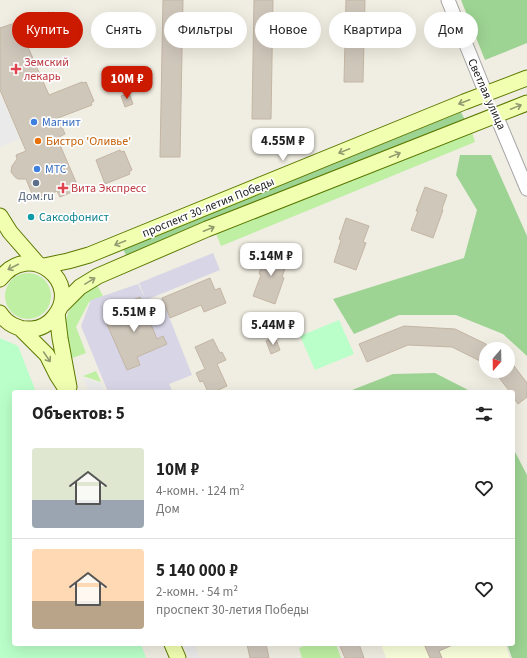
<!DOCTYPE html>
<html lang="ru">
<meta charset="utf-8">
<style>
body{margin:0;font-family:"Source Sans 3",sans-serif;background:#f2f2f2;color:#222;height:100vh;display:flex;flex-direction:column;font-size:15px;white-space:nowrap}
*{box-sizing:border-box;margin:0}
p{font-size:13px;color:#767676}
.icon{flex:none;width:22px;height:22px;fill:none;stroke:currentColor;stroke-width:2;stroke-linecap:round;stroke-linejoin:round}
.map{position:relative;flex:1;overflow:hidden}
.drawer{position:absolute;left:12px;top:390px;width:503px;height:256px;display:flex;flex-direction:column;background:#fff;border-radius:4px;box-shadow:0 4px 16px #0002}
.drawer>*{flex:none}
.guide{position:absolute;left:12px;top:12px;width:503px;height:36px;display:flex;gap:8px}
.needle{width:26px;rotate:200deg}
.tools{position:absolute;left:479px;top:342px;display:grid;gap:8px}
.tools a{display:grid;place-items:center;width:36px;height:36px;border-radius:50%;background:#fff;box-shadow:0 4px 16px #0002;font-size:20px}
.price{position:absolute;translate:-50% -34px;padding:0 9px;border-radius:8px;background:#fff;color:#222;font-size:13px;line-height:26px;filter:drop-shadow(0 1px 2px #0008)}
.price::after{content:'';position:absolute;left:50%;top:24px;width:12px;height:9px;margin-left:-6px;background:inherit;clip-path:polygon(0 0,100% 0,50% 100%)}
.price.on{background:#cb1a00;color:#fff}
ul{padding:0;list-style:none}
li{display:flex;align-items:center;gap:12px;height:100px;padding:0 20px}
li+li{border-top:1px solid #e0e0e0}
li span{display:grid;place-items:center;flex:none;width:112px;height:80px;border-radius:4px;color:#555}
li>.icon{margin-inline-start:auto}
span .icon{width:48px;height:48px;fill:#fffc;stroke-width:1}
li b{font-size:17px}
h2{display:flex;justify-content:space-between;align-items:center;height:48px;padding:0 20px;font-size:17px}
.tag{padding:0 14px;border-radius:18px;background:#fff;box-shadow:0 4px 16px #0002;font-size:14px;line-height:36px}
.tag.on{background:#cb1a00;color:#fff}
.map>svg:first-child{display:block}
.education{fill:#faffdc}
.grass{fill:#beefa3}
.forest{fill:#9dd393}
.park{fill:#baffc9}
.parking{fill:#eaeaea}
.plaza{fill:#d8d6e6}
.building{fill:#d0c7bb;stroke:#c3b5a3}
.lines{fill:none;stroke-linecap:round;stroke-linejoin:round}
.tertiary-casing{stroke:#a5a5a5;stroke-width:15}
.secondary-casing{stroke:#5c7900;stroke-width:17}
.tertiary{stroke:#fff;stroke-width:13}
.secondary{stroke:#f1ffb1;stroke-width:15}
.oneway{stroke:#929a6f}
.health-dot{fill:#e0444e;stroke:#fff;stroke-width:1.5}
.shop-dot{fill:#3f7fe0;stroke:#fff;stroke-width:1.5}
.food-dot{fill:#e8710a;stroke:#fff;stroke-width:1.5}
.service-dot{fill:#5c6f8a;stroke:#fff;stroke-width:1.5}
.culture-dot{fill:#0f9aa8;stroke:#fff;stroke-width:1.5}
.labels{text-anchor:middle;stroke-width:3.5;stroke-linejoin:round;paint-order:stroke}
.health-label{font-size:12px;fill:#be3a42;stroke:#fff;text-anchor:start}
.street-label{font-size:12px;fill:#1e1e1e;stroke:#fff}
.shop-label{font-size:12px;fill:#366cbe;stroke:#fff;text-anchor:start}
.food-label{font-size:12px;fill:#c56008;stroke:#fff;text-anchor:start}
.service-label{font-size:12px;fill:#4e5e75;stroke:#fff}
.culture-label{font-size:12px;fill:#0d838f;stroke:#fff;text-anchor:start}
</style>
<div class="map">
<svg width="527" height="658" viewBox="0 0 527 658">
<rect width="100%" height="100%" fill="#f0ede2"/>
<!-- education -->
<path class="education" d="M381,644H505L510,658H386Z"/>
<!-- grass -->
<path class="grass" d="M471,129L475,142L221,246L215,231Z
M5 296a23 23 0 1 1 46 0a23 23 0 1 1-46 0Z
M97,285L103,296L89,302L76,327L86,353L67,360L64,327L68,313L75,300L85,290Z
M96,371L101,382L83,376Z
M309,644H336L341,658H302L299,648Z"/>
<!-- forest -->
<path class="forest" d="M461,0H527V43L485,60Z
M461,112L465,120L127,257L123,249Z
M460,155H491L527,236V356L503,334L456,315H399L354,334L333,299L464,258L477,210L456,175Z
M435,373L472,392H347L393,374Z
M513,448L527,475V658H512L507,644H513Z"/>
<!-- park -->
<path class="park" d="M339,320L354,354L315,370L300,336Z
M0,338L18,346L36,392H14V644H141L146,658H0Z"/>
<!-- parking -->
<path class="parking" d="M0,93L20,139L0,147Z
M83,378L101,383L105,392H89Z
M184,644H194L199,658H189Z"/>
<!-- plaza -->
<path class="plaza" d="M213,253L220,270L146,300L148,305L162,299L192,375L169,384L173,392H108L81,326L91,300L138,284L146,300L139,283Z"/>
<!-- building -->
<path class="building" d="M163,0H183L180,157H160Z
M254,0H273L271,119H252Z
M346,0H365L363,82H344Z
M49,12L50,14L53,12L61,32L58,33V35L28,47L49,95L82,82L83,83L86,82L94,101L91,103L92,105L58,118L65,134L57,138L79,189L60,197L57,191L35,201L26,179H18L15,177L11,172L12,166L17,159L16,155L26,151L0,90V28L18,22L19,24Z
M129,93L133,104L125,107L121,96Z
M120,150L121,152L124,151L132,170L129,172L130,174L105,184L96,160Z
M425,187L447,195L442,209L443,210L433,238L411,230L418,211H416Z
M346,218L369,226L363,242L366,243L356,270L334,262L341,240L339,239Z
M267,250L289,258L282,277L284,278L275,304L253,296L261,275L259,274Z
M210,278L215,290L220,288L226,303L204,312L201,305L170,318L162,298Z
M140,297L157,339L163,336L167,344L137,357L140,365L127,370L106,322L120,316L116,307Z
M404,326L455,329L486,344V364L452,347L408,345L367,362L359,344Z
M275,337L280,350L271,354L266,341Z
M213,339L220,353L222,352L226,360L217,364L227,386L214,392H208L203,381L200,382L196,373L205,369L195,347Z
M508,358L527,383V397L518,404L513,397V392H510L494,371H508Z
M247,644H266L269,658H250Z
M339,644H359L364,658H345Z
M424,644H455L439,651L442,658H430Z"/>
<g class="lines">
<!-- tertiary casing -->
<g class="tertiary-casing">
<path id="tertiary" d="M448,0L486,94
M496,115L527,189"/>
</g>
<!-- secondary casing -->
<g class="secondary-casing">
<path id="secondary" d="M0,216L10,232L37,263
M44,266L68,261L89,255L464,102L527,78
M0,279C30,239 83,283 54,317C49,324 40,329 31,329C18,330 6,323 0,313
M61,306L80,287L98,276L207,229L527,103
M57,313L60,338L69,387
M20,328L47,355L57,375L68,392
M172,644L178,658"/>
</g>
<!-- tertiary -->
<use href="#tertiary" class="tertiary"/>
<!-- secondary -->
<use href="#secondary" class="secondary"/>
</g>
<!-- one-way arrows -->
<defs><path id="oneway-shaft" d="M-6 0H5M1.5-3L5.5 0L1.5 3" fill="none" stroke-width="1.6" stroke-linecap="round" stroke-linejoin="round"/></defs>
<g class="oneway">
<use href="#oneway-shaft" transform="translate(464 102) rotate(159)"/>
<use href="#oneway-shaft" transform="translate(516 107) rotate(-22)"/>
<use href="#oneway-shaft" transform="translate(344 151) rotate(158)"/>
<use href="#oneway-shaft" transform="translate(395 155) rotate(-22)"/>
<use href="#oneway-shaft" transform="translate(209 229) rotate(-22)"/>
<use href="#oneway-shaft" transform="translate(120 243) rotate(158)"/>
<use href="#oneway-shaft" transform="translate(13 267) rotate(153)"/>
<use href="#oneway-shaft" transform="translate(90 281) rotate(-31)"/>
<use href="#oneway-shaft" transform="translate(47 357) rotate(56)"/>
</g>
<!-- markers -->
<g class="health-dot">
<path d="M14 63h4v4h4v4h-4v4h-4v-4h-4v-4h4z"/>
<path d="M61 182h4v4h4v4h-4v4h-4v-4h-4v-4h4z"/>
</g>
<g class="shop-dot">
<circle cx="34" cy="122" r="4"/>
<circle cx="37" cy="169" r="4"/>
</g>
<circle class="food-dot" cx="38" cy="141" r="4"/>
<circle class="service-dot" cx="36" cy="183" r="4"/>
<circle class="culture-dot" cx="31" cy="217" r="4"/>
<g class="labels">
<!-- health labels -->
<g class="health-label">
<text x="24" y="66">Земский<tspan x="24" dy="14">лекарь</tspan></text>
<text x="71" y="192">Вита Экспресс</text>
</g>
<!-- street labels -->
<g class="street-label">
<text transform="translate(487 94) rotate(66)" y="4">Светлая улица</text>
<text transform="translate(208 207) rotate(-22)" y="4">проспект 30-летия Победы</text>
</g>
<!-- shop labels -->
<g class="shop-label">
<text x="42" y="126">Магнит</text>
<text x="45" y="173">МТС</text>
</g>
<!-- food labels -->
<g class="food-label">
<text x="46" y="145">Бистро 'Оливье'</text>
</g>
<!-- service labels -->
<g class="service-label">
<text x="36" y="200">Дом.ru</text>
</g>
<!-- culture labels -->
<g class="culture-label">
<text x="39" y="221">Саксофонист</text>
</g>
</g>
</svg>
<div class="tools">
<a><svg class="needle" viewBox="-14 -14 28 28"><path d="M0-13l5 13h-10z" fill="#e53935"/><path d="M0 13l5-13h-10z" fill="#767676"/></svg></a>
</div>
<b class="price on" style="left:127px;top:100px">10M ₽</b>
<b class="price" style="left:283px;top:162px">4.55M ₽</b>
<b class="price" style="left:271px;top:277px">5.14M ₽</b>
<b class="price" style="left:134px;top:333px">5.51M ₽</b>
<b class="price" style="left:273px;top:346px">5.44M ₽</b>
<div class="guide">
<a class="tag on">Купить</a>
<a class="tag">Снять</a>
<a class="tag">Фильтры</a>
<a class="tag">Новое</a>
<a class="tag">Квартира</a>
<a class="tag">Дом</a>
</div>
<section class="drawer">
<h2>Объектов: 5<svg class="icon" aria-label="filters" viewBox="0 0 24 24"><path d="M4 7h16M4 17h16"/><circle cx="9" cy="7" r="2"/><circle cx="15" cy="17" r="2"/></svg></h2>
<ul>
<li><span style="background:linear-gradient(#dfe7d0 65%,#9aa5b1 0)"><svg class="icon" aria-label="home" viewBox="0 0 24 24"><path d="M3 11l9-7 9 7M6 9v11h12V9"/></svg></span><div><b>10M ₽</b><p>4-комн. · 124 m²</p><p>Дом</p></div><svg class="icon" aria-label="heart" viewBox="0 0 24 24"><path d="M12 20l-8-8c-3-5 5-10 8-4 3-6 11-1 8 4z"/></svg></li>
<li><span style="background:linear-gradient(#ffd9b3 65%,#b9a48a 0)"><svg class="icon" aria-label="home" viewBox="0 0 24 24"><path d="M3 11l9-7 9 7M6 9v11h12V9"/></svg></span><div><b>5 140 000 ₽</b><p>2-комн. · 54 m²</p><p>проспект 30-летия Победы</p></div><svg class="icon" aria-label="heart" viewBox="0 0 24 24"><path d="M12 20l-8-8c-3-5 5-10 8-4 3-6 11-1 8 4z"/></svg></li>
</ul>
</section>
</div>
